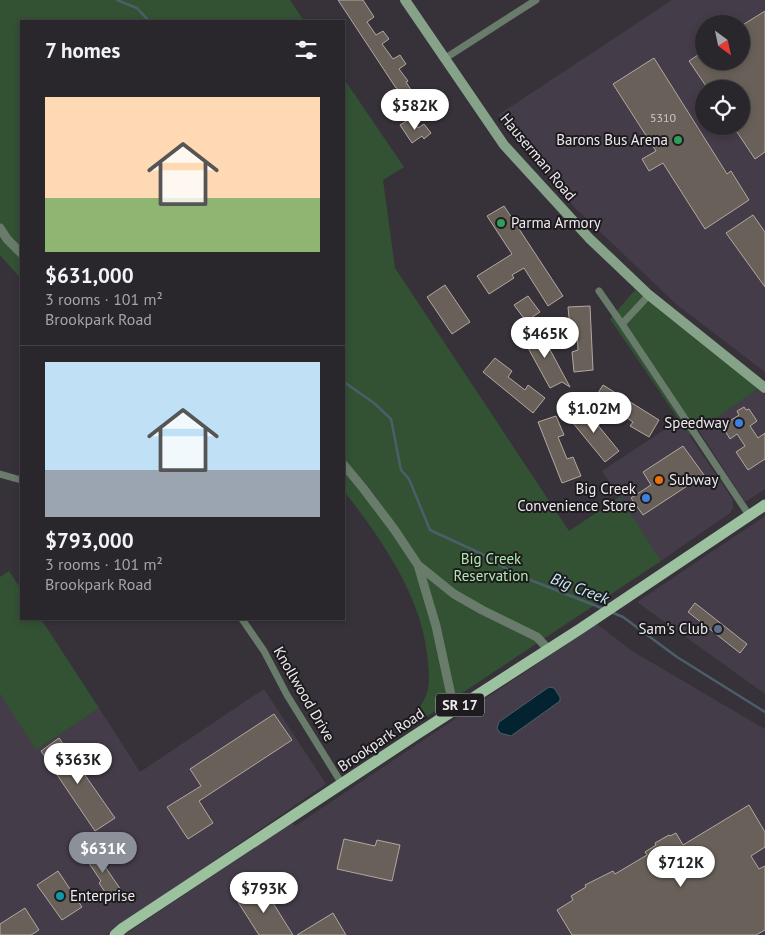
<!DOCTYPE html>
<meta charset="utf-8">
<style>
body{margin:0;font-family:"PT Sans",sans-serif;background:#312e34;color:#f1f3f6;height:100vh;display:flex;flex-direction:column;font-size:19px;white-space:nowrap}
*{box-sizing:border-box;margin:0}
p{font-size:16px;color:#a5a5a9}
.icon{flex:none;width:28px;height:28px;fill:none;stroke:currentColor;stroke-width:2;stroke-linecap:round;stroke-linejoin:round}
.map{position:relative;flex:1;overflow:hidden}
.details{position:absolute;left:20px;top:20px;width:325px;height:600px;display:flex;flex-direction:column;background:#29262c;border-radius:0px;box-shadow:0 2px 8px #0003,0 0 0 1px #454348}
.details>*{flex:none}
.needle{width:32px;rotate:147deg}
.fabs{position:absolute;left:695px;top:15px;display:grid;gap:10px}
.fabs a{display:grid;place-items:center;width:55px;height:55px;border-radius:50%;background:#29262c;box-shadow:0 2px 8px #0003,0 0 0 1px #454348;font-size:25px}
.price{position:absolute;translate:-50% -42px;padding:0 11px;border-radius:18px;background:#fff;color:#222;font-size:16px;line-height:32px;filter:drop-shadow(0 1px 2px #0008)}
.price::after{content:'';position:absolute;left:50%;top:30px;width:15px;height:11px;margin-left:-8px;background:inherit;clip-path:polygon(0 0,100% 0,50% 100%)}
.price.current{background:#8c9099;color:#fff}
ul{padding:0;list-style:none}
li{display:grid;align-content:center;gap:10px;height:265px;padding:0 25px}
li+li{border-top:1px solid #454348}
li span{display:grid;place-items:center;height:155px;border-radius:0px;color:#555}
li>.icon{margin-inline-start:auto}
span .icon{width:90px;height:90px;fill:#fffc;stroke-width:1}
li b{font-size:21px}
h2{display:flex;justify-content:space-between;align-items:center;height:60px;padding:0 25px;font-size:21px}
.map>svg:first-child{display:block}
.built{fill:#443c48;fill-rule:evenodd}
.green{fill:#325233}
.water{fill:#032330;stroke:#4a5f69}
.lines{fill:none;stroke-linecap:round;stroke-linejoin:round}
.stream{stroke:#4a5f69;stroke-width:2.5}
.building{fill:#696159;stroke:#b2a8a0}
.minor{stroke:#697b6a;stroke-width:7}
.tertiary{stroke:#697b6a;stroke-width:9}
.secondary{stroke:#86a288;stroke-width:10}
.primary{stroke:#9cc19f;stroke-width:11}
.leisure-dot{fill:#2e9e5b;stroke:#1d1b1e;stroke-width:2}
.shop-dot{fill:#3f7fe0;stroke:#1d1b1e;stroke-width:2}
.food-dot{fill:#e8710a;stroke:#1d1b1e;stroke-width:2}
.service-dot{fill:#5c6f8a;stroke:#1d1b1e;stroke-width:2}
.culture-dot{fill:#0f9aa8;stroke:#1d1b1e;stroke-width:2}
.labels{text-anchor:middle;stroke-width:4;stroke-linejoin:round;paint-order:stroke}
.number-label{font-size:12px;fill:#cdc8ca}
.shield{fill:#1d1b1e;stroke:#afacb0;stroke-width:1}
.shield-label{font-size:14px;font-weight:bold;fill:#eeeaef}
.poi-label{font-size:15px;fill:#eeeaef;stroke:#1d1b1e;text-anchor:end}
.street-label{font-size:15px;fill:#eeeaef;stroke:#1d1b1e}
.park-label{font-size:15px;fill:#adeaad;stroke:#1d1b1e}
.water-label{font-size:16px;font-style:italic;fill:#c8e9fa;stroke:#1d1b1e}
</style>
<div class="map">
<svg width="765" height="935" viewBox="0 0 765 935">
<rect width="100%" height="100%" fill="#37323a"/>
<!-- built -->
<path class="built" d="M672,0H765V372L676,304L576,209L498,115ZM704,24H741V61H704ZM704,89H741V126H704Z
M759,388L765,393V489L745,502L698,429Z
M679,420L733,500V508L730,513L661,561L602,471Z
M765,516V694L637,602Z
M597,624L632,651L765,729V935H124L292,823L295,826Z
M264,689L326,784L106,935H0V694L37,749L99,708L140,772Z"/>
<!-- green -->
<path class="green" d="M0,0H290L304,21H21V279L0,255Z
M344,79L404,167L383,180L395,268L569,531L620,497L661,561L405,731L402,726C413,717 422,707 427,693C430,683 429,673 428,663C424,599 382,540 344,491Z
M635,290L759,388L690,436L610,319Z
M9,571L21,589V619H41L99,708L36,750L0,694V577Z"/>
<!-- water -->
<path class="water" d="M549,687L554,688L560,697V701L511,736L500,733L497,728L499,722Z"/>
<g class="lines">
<!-- stream -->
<path class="stream" d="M117,0L137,8L149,21
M344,382L374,403L391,419L401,470L409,479L430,530L484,555L515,574L604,609
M611,612L623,617L677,657L765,712"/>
</g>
<!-- building -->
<path class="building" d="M338,0H363L374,17L367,22L376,35L383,31L389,39L382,44L393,59L400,55L406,64L399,69L408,81L406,82L415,96L424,91L431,101L416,112L407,96L404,98L397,88H396Z
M765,11V152L755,159L733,126H741V89H708L689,61L704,51V61H741V26Z
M654,58L727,174L731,171L749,200L705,229L663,163L649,171L642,159L656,151L613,84Z
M411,118L418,128L424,124L431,133L424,139L422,136L412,143L400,125Z
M504,206L563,296L548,306L524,268L512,275L514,278L489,294L477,276L512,254L487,216Z
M753,215L765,232V287L726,233Z
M445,285L470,322L452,334L427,297Z
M528,296L540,312L526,321L514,305Z
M590,306L593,370L574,372L572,352L578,350L577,327L570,328L568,307Z
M539,329L563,374L570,387L562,382L550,388L522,337Z
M495,358L512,371L508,377L525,390L528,385L545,398L533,413L483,372Z
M603,385L659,420L649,437L630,426L633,422L613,408L611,412L593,401Z
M582,406L619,451L605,462L568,417Z
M744,407L746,410L749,409L757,421L750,426L758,438L765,433V459L748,470L736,452L745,446L737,434L730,439L722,426L739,415L737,411Z
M556,416L564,435L558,437L567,459L573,457L581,476L562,483L538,422Z
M683,446L704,475L643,515L631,498L651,485L643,472Z
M695,603L747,644L740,653L688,612Z
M274,714L292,740L199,801L213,823L188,839L167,807L201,786L190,769Z
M59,738L115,818L95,831L41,751Z
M749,805L765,832V847L751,856L759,869L765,866V930L756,935H572L557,910L573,900L571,896L586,887L585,885L613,871L615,874L647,855L645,852L656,845L655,843L669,835L670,836L676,833L683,845Z
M344,839L375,846L377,840L400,845L392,881L337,869Z
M93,849L121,890L109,898L99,883L101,881L84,856Z
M58,871L82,907L62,920L37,885Z
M263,887L293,935H259L238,902Z
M25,908L39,930L31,935H0V924Z
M333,913L346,935H297Z"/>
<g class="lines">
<!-- minor -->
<path class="minor" d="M444,59L536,0
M599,291L622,324
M649,295L622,324L749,515
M0,474L21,480
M242,619L264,651L287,695L342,784"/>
<!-- tertiary -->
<path class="tertiary" d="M0,228L7,239L21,253
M344,465L363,488L394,529L418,565L454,594L482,610L537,637L548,649
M418,565L436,626L454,709"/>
<!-- secondary -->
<path class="secondary" d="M405,0L504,145L589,238L649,295L765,388"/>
<!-- primary -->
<path class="primary" d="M115,935L123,928L417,734L580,629L765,505"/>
</g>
<!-- markers -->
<g class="leisure-dot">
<circle cx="678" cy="140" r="5"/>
<circle cx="501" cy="223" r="5"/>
</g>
<g class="shop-dot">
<circle cx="739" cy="423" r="5"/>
<circle cx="646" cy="498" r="5"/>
</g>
<circle class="food-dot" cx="659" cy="480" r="5"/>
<circle class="service-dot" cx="718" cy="629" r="5"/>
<circle class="culture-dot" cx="60" cy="896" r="5"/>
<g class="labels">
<!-- number labels -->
<g class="number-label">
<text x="663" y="122">5310</text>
</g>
<!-- shield labels -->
<rect class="shield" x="436" y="693.5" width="48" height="23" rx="4"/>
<g class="shield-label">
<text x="460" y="710">SR 17</text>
</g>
<!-- poi labels -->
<g class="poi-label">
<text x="668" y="145">Barons Bus Arena</text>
<text x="511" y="228" text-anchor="start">Parma Armory</text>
<text x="729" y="428">Speedway</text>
<text x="669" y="485" text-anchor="start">Subway</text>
<text x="636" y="494">Big Creek<tspan x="636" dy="17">Convenience Store</tspan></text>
<text x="708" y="634">Sam's Club</text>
<text x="70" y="901" text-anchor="start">Enterprise</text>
</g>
<!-- street labels -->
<g class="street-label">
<text transform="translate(538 157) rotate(50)" y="5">Hauserman Road</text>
<text transform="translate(304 694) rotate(60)" y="5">Knollwood Drive</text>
<text transform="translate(381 740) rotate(-34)" y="5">Brookpark Road</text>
</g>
<!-- park labels -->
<g class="park-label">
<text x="491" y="564">Big Creek<tspan x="491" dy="17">Reservation</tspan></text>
</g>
<!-- water labels -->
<g class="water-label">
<text transform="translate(580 588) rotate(21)" y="6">Big Creek</text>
</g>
</g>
</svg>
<div class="fabs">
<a><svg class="needle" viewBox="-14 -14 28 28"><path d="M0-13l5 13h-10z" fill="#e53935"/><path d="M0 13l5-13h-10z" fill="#a5a5a9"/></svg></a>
<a><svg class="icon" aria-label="locate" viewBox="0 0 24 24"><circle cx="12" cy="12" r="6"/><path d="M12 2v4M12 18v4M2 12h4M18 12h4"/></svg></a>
</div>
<b class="price" style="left:415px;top:131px">$582K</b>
<b class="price" style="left:545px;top:359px">$465K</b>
<b class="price" style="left:594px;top:434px">$1.02M</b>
<b class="price" style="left:78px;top:785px">$363K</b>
<b class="price current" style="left:103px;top:874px">$631K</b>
<b class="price" style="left:681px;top:888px">$712K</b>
<b class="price" style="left:264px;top:914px">$793K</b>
<section class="details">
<h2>7 homes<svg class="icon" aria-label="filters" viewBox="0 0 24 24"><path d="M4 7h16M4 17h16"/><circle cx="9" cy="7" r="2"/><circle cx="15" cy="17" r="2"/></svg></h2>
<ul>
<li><span style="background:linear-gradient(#ffd9b3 65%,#8fb573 0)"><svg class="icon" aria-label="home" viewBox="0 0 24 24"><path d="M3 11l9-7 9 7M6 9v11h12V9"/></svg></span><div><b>$631,000</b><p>3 rooms · 101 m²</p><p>Brookpark Road</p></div></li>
<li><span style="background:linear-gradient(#bfe0f5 70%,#9aa5b1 0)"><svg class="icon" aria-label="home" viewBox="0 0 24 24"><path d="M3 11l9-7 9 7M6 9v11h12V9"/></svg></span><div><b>$793,000</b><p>3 rooms · 101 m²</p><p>Brookpark Road</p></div></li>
</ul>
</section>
</div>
